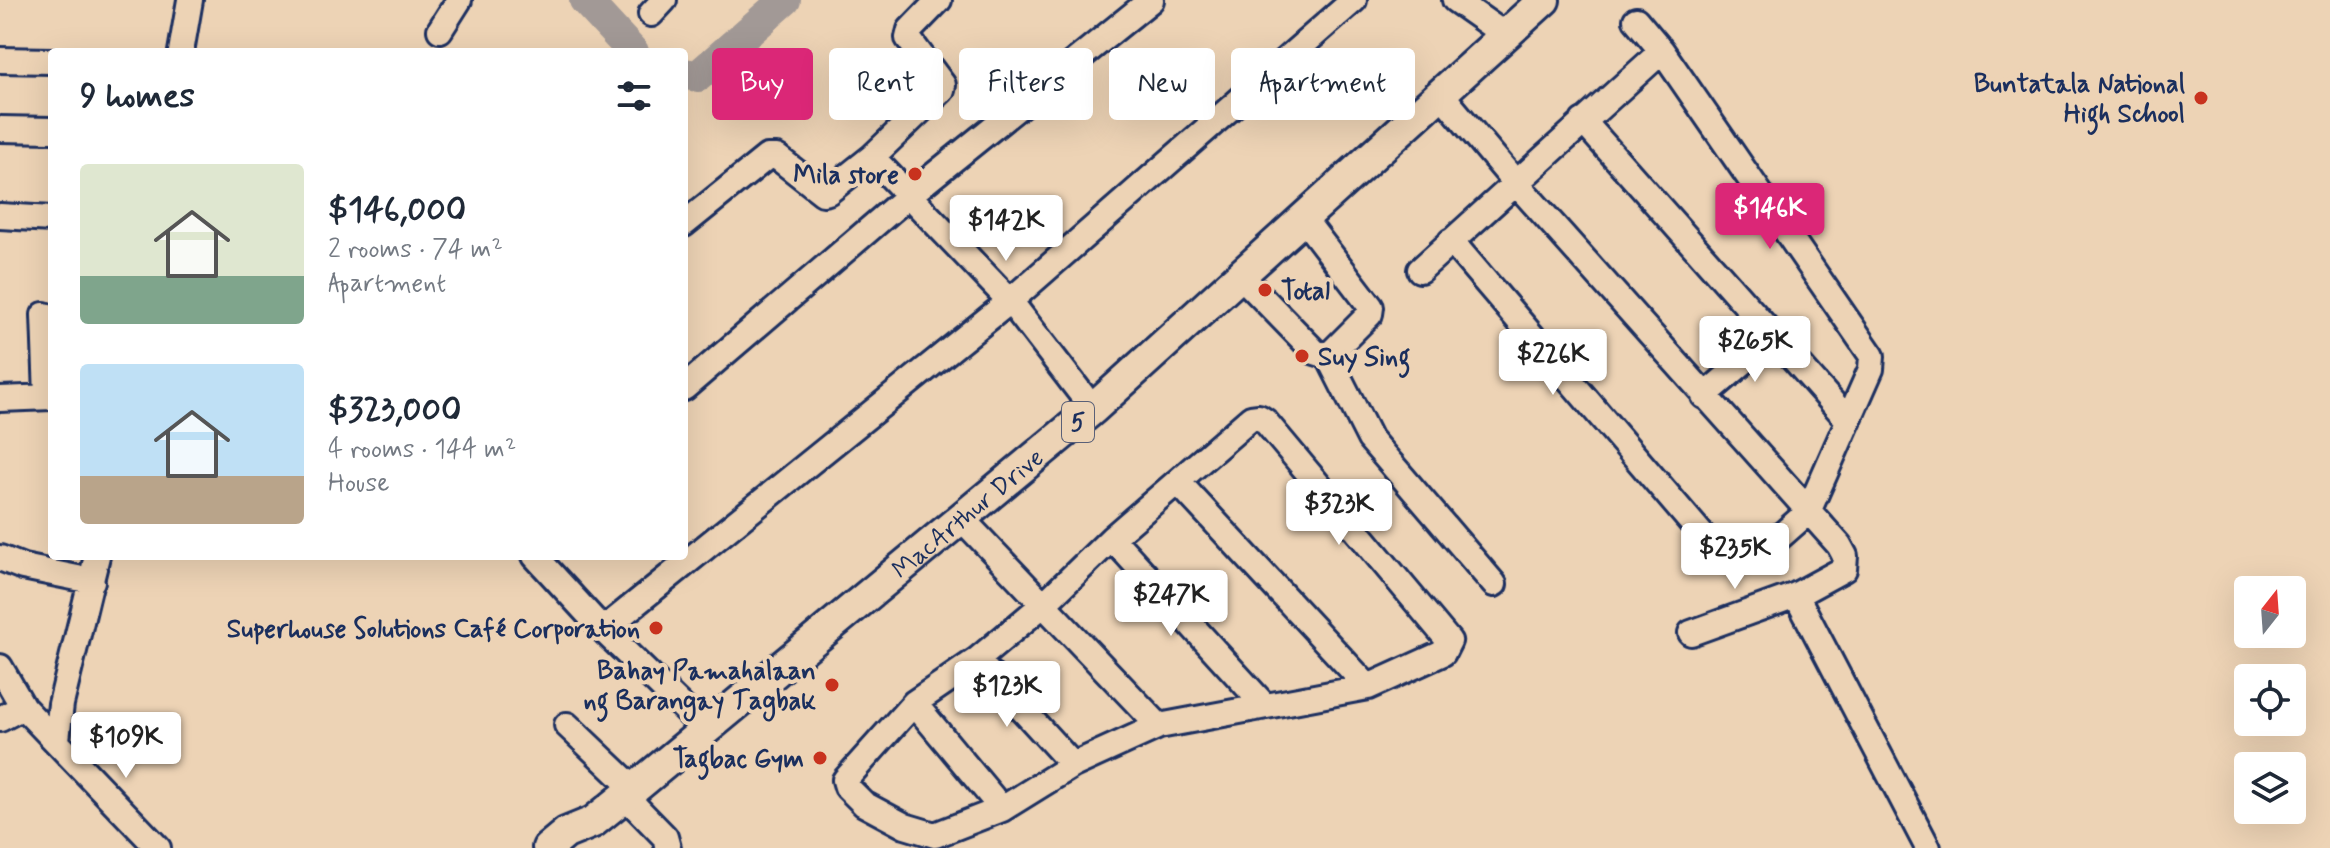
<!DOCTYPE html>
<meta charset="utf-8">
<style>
body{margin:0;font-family:Mynerve,sans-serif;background:#f6f6f7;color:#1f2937;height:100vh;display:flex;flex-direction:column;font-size:30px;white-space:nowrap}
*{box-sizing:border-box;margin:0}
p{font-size:26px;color:#747a83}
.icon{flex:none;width:44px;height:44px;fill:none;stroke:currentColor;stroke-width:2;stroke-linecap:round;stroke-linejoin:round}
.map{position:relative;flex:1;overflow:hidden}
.panel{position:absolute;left:48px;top:48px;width:640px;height:512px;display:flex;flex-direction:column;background:#fff;border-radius:8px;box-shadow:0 8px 32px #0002}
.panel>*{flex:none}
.top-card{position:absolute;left:712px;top:48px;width:760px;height:72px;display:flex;gap:16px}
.needle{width:52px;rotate:17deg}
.fabs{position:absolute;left:2234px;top:576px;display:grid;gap:16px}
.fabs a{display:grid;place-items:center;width:72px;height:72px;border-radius:8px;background:#fff;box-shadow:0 8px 32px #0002;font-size:40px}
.price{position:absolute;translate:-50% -68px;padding:0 18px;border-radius:8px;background:#fff;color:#222;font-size:26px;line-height:52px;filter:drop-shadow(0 2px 4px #0008)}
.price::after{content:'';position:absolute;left:50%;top:48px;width:24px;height:18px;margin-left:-12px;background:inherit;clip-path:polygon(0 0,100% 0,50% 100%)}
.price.selected{background:#db2777;color:#fff}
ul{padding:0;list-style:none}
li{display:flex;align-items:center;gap:24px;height:200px;padding:0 32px}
li span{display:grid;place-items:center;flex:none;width:224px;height:160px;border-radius:8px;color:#555}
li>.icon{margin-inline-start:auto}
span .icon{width:96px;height:96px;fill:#fffc;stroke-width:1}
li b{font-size:34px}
h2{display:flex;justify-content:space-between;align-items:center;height:96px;padding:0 32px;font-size:34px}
.chip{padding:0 28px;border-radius:8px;background:#fff;box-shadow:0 8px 32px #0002;font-size:28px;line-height:72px}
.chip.selected{background:#db2777;color:#fff}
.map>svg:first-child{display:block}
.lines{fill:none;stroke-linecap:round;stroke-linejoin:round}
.river{stroke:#a29996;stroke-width:32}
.minor-casing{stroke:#1b2f5e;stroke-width:30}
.major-casing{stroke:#1b2f5e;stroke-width:36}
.minor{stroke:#edd3b5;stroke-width:24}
.major{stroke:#edd3b5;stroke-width:30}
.poi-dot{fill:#c8321e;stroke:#edd3b5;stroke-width:3}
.labels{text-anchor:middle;stroke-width:8;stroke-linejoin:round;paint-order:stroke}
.shield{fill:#edd3b5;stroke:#5a6078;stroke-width:2}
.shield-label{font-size:24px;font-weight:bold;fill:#1b2f5e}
.poi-label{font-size:26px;font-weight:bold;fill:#1b2f5e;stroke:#edd3b5;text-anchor:end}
.street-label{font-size:26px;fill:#1b2f5e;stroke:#edd3b5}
</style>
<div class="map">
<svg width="2330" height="848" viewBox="0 0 2330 848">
<rect width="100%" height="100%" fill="#edd3b5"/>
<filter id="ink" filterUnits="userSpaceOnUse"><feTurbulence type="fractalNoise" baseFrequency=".0125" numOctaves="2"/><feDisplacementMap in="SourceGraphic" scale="16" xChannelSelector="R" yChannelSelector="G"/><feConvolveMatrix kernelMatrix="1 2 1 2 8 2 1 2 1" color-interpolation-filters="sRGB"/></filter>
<g filter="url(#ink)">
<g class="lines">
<!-- river -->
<path class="river" d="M585,0L633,52
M684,74L698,76L785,0"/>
<!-- minor casing -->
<g class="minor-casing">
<path id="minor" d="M1455,0L1505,35
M651,14L664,0
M440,30L459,0
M181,52L190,0
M0,60L52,61
M1441,94L1515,182L1839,545L1845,556L1844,569L1796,595L1928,848
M1583,121L1848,420
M0,129L52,130
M872,157L1010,301L1093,409
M0,216L52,219
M684,224L767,157H777L823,193L828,192L872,157L942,90L943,85L908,38L910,30L939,0
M1451,241L1720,556L1728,558L1775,541L1808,512L1871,369L1872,356L1662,51L1636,20
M1420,270L1662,51
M1240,275L1315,352L1328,356L1370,314L1371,307L1303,218
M44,315L47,396
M1328,356L1370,439L1494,584
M684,388L907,197L1151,0
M1704,396L1774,336
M0,399L52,397
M1259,417L1265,421L1449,641L1443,653L1368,687L1159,726L1073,765L1002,809L935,835L905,826L864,804L847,787L845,780L914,703L977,660L1045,603L1112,538L1251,418Z
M1178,482L1368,687
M963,520L1159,726
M1112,538L1265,706
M535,556L603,630L706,730
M0,558L23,567L92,581
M603,630L1010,301L1354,0
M1691,633L1796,595
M977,660L1073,765
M0,667L23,707L158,848
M914,703L1002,809
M0,719L23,707
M567,725L634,789
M57,740L61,704L97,556
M625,796L665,837L668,848"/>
</g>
<!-- major casing -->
<g class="major-casing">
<g id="major">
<path id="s1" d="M548,848L566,833L593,822L634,789L1093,409L1544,0"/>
</g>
</g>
<!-- minor -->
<use href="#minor" class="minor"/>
<!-- major -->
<use href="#major" class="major"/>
</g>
</g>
<!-- markers -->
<g class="poi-dot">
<circle cx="2201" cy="98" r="8"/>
<circle cx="915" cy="174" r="8"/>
<circle cx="1265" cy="290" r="8"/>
<circle cx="1302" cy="356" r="8"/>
<circle cx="656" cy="628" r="8"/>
<circle cx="832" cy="685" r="8"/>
<circle cx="820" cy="758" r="8"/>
</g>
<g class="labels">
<!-- shield labels -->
<rect class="shield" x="1062" y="402" width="32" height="40" rx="6"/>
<g class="shield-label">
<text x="1078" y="430">5</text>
</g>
<!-- poi labels -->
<g class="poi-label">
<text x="2185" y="92">Buntatala National<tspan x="2185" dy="30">High School</tspan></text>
<text x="899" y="183">Mila store</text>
<text x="1281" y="299" text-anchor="start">Total</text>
<text x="1318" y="365" text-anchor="start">Suy Sing</text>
<text x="640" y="637">Superhouse Solutions Café Corporation</text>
<text x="816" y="679">Bahay Pamahalaan<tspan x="816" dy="30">ng Barangay Tagbak</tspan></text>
<text x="804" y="767">Tagbac Gym</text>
</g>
<!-- street labels -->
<g class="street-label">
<text dy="9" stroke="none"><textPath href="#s1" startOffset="538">MacArthur Drive</textPath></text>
</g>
</g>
</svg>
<div class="fabs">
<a><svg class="needle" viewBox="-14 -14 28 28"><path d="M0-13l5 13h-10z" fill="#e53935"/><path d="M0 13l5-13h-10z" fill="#747a83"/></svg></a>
<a><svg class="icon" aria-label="locate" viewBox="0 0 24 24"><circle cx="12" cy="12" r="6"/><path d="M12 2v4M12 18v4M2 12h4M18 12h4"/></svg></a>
<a><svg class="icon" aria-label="layers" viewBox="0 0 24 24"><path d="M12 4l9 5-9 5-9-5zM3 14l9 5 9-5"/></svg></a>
</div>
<b class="price selected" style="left:1770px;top:251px">$146K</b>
<b class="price" style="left:1006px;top:263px">$142K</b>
<b class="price" style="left:1755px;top:384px">$265K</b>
<b class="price" style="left:1553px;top:397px">$226K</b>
<b class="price" style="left:1339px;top:547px">$323K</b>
<b class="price" style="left:1735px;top:591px">$235K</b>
<b class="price" style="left:1171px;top:638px">$247K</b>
<b class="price" style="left:1007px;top:729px">$123K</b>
<b class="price" style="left:126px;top:780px">$109K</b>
<div class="top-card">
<a class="chip selected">Buy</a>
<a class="chip">Rent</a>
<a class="chip">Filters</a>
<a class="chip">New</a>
<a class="chip">Apartment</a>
</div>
<section class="panel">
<h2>9 homes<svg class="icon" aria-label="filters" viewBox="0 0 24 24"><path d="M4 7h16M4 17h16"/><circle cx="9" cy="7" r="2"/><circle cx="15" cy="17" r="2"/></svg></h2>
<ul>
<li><span style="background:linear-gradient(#dfe7d0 70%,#7fa58c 0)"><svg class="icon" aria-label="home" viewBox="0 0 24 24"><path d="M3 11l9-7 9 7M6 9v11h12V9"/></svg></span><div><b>$146,000</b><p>2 rooms · 74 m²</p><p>Apartment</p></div></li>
<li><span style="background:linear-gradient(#bfe0f5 70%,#b9a48a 0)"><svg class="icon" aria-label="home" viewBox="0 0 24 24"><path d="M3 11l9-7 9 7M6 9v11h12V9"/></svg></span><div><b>$323,000</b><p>4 rooms · 144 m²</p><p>House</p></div></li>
</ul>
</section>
</div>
